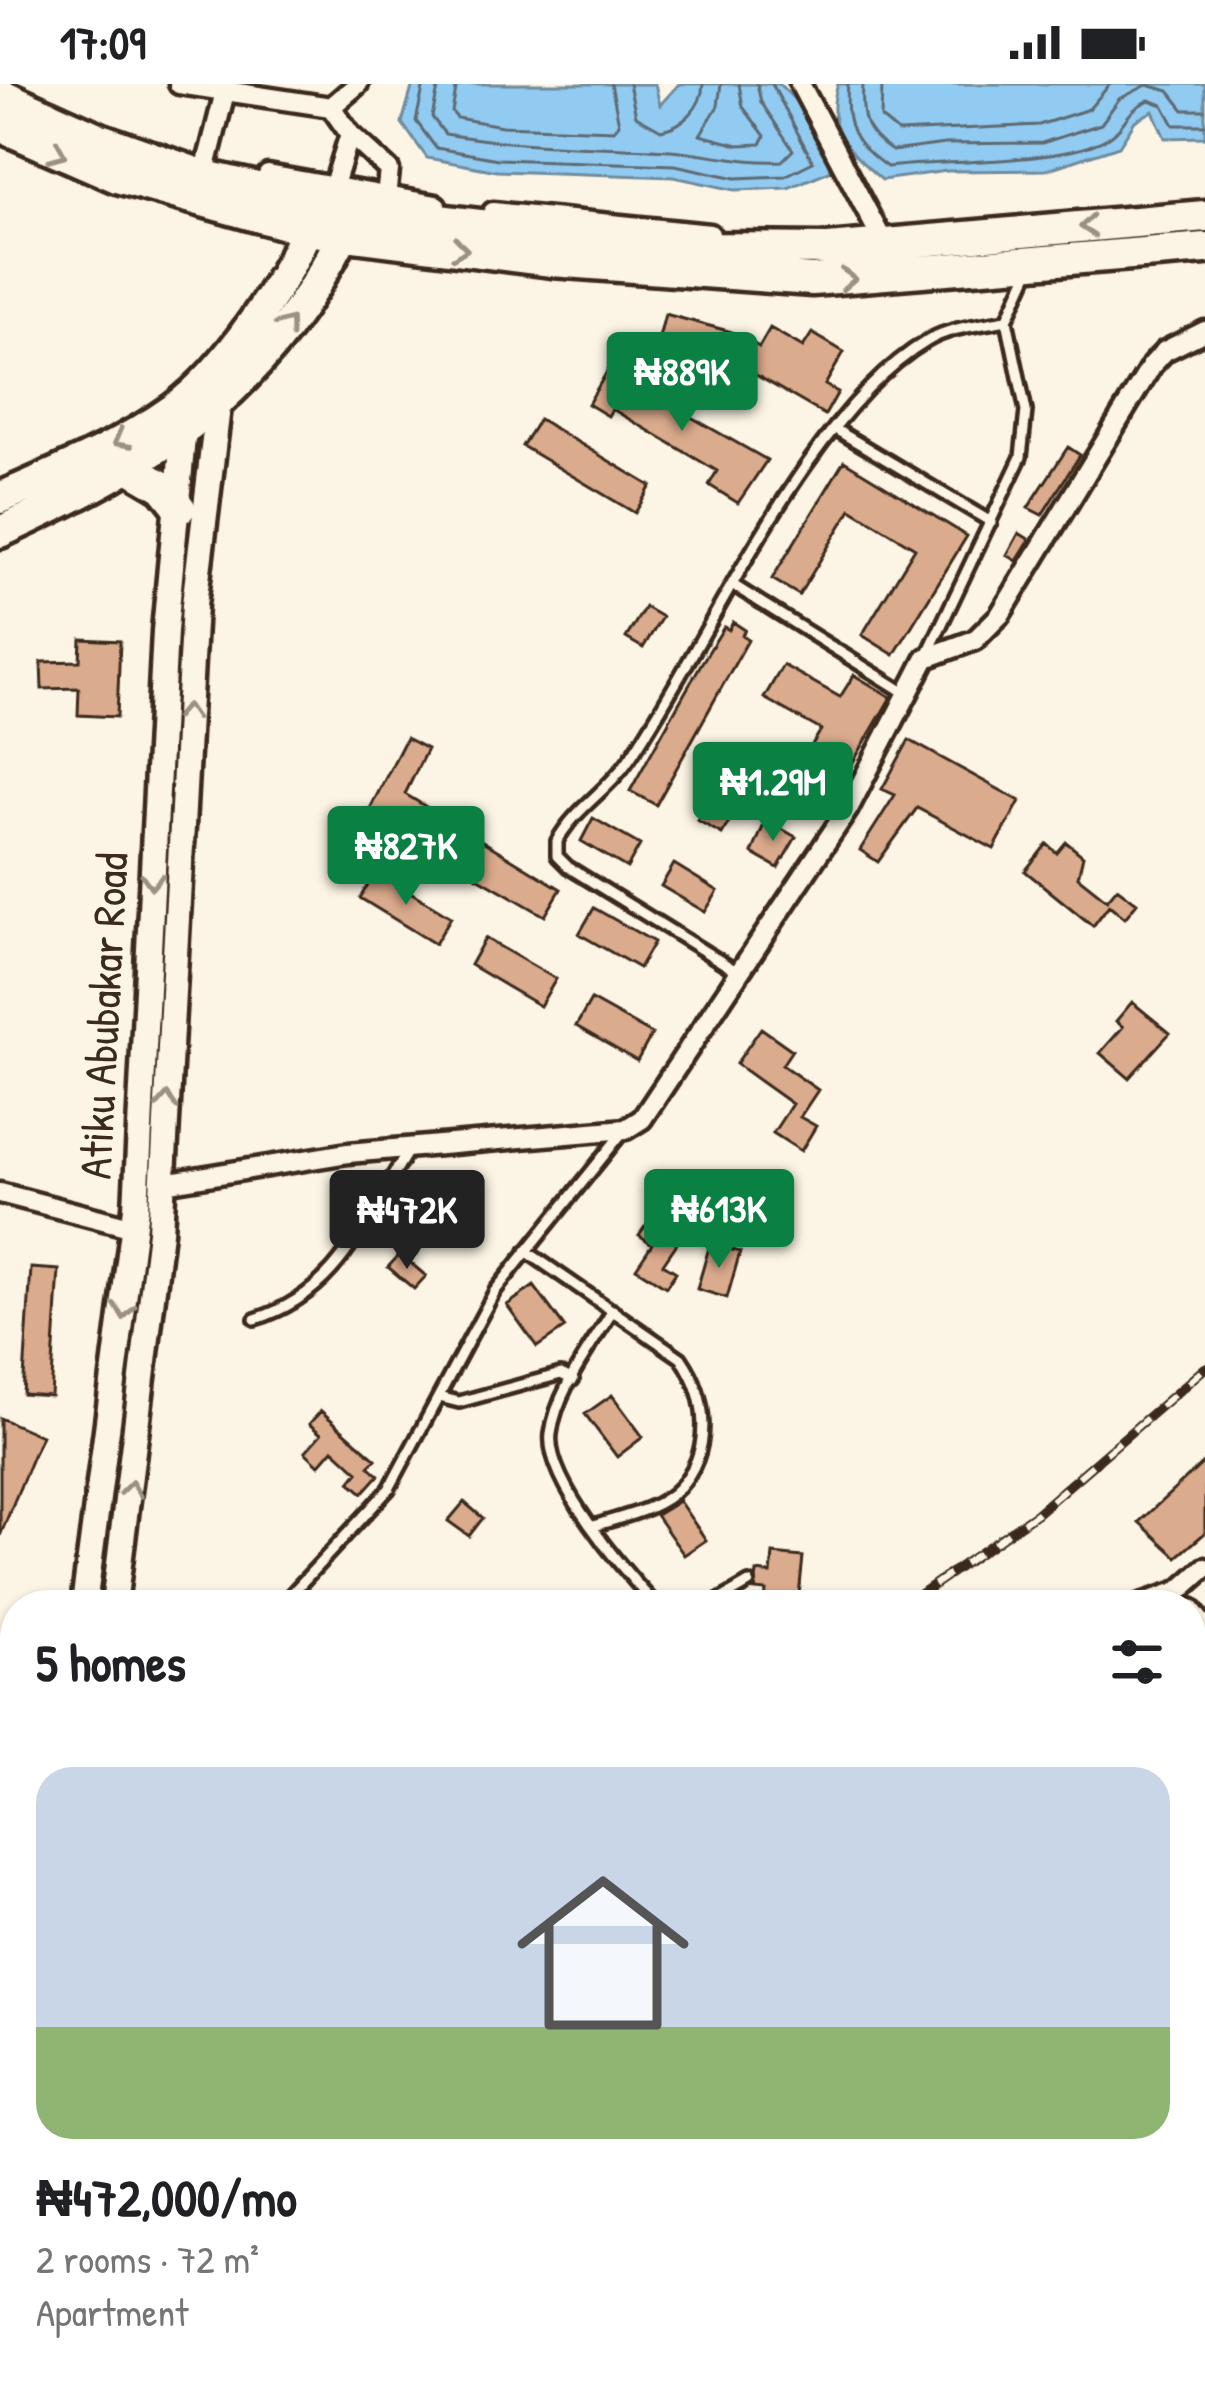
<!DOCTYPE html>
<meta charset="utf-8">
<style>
body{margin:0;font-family:"Patrick Hand",sans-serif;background:#f2f2f2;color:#202124;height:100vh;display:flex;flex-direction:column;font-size:45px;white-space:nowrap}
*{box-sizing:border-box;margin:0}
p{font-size:39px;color:#757577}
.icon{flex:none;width:66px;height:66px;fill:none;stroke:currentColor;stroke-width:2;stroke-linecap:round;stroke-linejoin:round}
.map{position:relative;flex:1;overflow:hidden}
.drawer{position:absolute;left:0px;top:1506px;width:1206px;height:807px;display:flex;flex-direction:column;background:#fff;border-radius:48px 48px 0 0;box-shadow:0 3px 9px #0004}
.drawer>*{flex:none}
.price{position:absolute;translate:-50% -102px;padding:0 27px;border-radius:12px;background:#0b8043;color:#fff;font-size:39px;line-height:78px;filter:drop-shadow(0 3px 6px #0008)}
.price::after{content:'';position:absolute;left:50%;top:72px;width:36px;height:27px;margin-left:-18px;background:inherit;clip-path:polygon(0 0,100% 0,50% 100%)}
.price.active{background:#222;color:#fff}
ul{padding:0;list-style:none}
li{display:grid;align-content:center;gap:24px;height:636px;padding:0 36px}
li span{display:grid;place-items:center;height:372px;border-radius:36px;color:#555}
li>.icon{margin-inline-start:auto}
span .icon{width:216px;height:216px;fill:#fffc;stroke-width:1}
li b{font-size:51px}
h2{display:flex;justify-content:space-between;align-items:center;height:144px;padding:0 36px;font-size:51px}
.status{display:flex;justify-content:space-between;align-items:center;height:84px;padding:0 60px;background:#fff;direction:ltr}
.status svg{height:33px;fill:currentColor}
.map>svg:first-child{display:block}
.green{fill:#abedb6;stroke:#738c6a;stroke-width:3}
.water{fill:#92cbf1;stroke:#6f8b9d;stroke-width:3}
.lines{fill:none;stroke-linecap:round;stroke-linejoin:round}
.shore{stroke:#5e6a72;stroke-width:3}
.building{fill:#dbab8d;stroke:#3b2a1e;stroke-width:3}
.service-casing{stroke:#3b2a1e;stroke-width:18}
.minor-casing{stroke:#3b2a1e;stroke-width:27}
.tertiary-casing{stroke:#3b2a1e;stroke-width:33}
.primary-casing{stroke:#3b2a1e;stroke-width:39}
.service{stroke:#fcf5e5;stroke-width:9}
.minor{stroke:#fcf5e5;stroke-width:18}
.tertiary{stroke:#fcf5e5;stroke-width:24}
.primary{stroke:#fcf5e5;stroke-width:30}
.rail-casing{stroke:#3b2a1e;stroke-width:10}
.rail{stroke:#fcf5e5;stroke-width:6;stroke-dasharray:18;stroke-linecap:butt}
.oneway{stroke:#9c9082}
.labels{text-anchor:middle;stroke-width:9;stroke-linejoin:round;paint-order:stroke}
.street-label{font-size:45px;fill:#3b2a1e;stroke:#fcf5e5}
</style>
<div class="status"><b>17:09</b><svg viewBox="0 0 49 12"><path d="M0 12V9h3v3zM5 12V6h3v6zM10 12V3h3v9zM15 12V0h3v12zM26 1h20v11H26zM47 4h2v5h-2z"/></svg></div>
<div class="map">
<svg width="1205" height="2312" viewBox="0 0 1205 2312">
<rect width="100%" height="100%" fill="#fcf5e5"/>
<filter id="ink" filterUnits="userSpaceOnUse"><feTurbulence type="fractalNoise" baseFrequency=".00833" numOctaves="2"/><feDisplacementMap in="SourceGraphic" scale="24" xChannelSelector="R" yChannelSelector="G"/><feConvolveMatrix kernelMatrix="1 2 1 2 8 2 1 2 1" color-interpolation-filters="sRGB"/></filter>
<g filter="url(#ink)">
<!-- green -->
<path class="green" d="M85,2298H377L375,2312H100Z"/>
<!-- water -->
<path class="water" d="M413,0H655L660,21L679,0H779L799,20L832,86L788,104L735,106L674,93L497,87L427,74L402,39Z
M838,0H1205V53L1165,54L1153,27L1135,37L1119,62L1046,86L947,87L882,96C850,68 823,46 838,0Z"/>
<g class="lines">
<!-- shore -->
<path class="shore" d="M424,0L416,37L436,64L498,75L675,81L736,94L785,92L813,78L772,0
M439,0L432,33L445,50C520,63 595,62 670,66C709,69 742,79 782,77L793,66L761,18L757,0
M457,0L452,28L457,34L502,42L614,46L619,40L611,0
M629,0L636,32L661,46C684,42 702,23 703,0
M721,0L718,22L700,51L738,61L761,60L765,52L743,23L739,0
M848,0C844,41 853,59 887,83C944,76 1065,81 1109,53C1125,43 1126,26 1149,16L1163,21L1174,41H1205
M863,0C861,33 863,48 892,67L945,60L1042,59L1101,40L1119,15L1147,1L1169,7L1184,26H1205
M882,0L881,34L898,48L1039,41L1089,25L1110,0"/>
</g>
<!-- building -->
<path class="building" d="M665,230L732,248L759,263L770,244L803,263L812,249L844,268L825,301L838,308L825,331L718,269L659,254Z
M608,286L767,376L738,419L709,401L717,387L612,325L608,332L588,320Z
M539,335L651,402L635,429L522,362Z
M1068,363L1080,371L1042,431L1028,424Z
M844,377L967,452L894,571L862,551L915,464L851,425L799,511L772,495Z
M1019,449L1030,456L1017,477L1007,471Z
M645,523L662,533L643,564L626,554Z
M733,538L745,546L742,551L748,556L656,721L630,707L701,580L724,543L729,546Z
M81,555L120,557L117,633L78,631L79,604L42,605L41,578L80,577Z
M783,581L840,613L854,591L891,613L845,692L807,669L821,646L764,614Z
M406,654L427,665L405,710L561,805L545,832L474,791L479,781L396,734L374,774L351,762Z
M909,656L1020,717L994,765L917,724L878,778L860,766L895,711L882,705Z
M715,706L739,720L722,750L697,736Z
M593,734L640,761L627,784L581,757Z
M766,736L796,753L778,784L752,769Z
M1066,758L1083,772L1078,793L1107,816L1117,804L1137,819L1125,834L1109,821L1093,842L1025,787L1047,760L1057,769Z
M674,780L718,807L705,828L661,802Z
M376,787L451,833L435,860L360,814Z
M594,824L654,858L639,884L579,850Z
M485,854L556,895L540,922L470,881Z
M591,916L652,950L637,977L576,942Z
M1132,918L1170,949L1129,994L1100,969L1123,943L1116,937Z
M761,944L792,966L782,981L818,1006L800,1033L816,1042L801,1067L773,1049L792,1020L736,980Z
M651,1134L680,1155L663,1180L676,1188L666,1203L636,1184L652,1160L639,1151Z
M413,1144L427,1156L417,1170L402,1157Z
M710,1160L740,1168L727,1214L697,1205Z
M400,1170L426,1192L414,1205L388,1183Z
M31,1184L59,1186L51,1312L23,1310Z
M534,1202L565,1244L537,1263L507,1221Z
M612,1311L643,1353L617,1373L585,1330Z
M321,1327L376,1375L369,1382L379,1391L363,1409L350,1398L358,1388L333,1365L319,1381L305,1368L321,1350L309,1340Z
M0,1334L41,1352L0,1452Z
M1205,1377V1449L1177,1473L1139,1438Z
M679,1417L706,1456L684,1471L656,1431Z
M464,1418L483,1434L469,1452L448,1437Z
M773,1470L803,1473L798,1521L765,1519L766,1507L755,1506L757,1488L771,1490Z
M1191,1600L1205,1611V1672L1191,1661Z
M380,2298H428V2312H380Z"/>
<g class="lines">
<!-- service casing -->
<g class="service-casing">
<path id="service" d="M835,345L991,438
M733,501L907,610
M928,569L1021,373L1026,327L1007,236L1031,183
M738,888L568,783L557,772V757C575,724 609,706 630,674C710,556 805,329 927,257C950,243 981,241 1007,236
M526,1167L681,1274C708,1313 713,1367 679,1404C659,1426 620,1433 594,1442
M613,1226C592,1262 556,1307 551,1350C545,1396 625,1488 656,1521
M255,1235C340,1209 363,1137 408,1067
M439,1313L459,1318L561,1290L573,1296
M281,1521L389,1405L495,1207L622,1049
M711,1521L749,1499"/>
</g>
<!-- minor casing -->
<g class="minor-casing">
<path id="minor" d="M179,0L331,23L358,0
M800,0L885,161
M331,23L350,50L389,86L386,114
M207,79L227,0
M268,91L436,121
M333,104L350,50
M493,128L710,150
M164,1099L348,1069L626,1045L642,1035L848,725L926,574L975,556L1000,531L1152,281L1165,267L1205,247
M0,1109L134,1144
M1138,1521L1179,1507L1205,1484
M1191,1525L1205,1544
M0,1780L15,1778
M0,1807L15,1806
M1191,1841H1205
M0,1944L15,1942
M1191,1991H1205
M920,2298V2312
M1078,2298V2312"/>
</g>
<!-- tertiary casing -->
<g class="tertiary-casing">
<path id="tertiary" d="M84,1521L136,1124L165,547L185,332
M114,1521L160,1148L194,521L218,323L213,307
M0,2222L15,2073
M17,2312L19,2298"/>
</g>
<!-- primary casing -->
<g class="primary-casing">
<path id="primary" d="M0,10L100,55L204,92L356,126L597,155L707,164L828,165L1205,132
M0,42L117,93L307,146L552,177L812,196L1205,164
M129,383L163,403L180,424
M0,414C59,388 121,363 174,325C227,287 291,191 312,130
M0,448C165,372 268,307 350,137"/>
</g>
<!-- service -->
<use href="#service" class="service"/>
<!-- minor -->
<use href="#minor" class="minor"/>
<!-- tertiary -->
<use href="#tertiary" class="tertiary"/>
<!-- primary -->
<use href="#primary" class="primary"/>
<!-- rail casing -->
<g class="rail-casing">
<path id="rail" d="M905,1521L1037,1429L1205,1284
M0,1863L15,1858"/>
</g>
<!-- rail -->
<use href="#rail" class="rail"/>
</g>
<!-- one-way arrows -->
<defs><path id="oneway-chevron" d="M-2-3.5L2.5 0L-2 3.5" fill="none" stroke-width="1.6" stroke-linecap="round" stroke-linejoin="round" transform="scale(3)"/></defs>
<g class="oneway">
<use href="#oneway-chevron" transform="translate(58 69) rotate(23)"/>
<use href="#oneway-chevron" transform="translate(1088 142) rotate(175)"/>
<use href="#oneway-chevron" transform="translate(460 165) rotate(7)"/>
<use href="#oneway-chevron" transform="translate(848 195) rotate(-3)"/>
<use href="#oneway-chevron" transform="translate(287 241) rotate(-54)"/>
<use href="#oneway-chevron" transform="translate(121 356) rotate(151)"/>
<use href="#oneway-chevron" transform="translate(187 628) rotate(-87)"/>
<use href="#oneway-chevron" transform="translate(152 797) rotate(92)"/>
<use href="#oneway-chevron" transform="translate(167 1017) rotate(-87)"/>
<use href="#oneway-chevron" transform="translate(124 1227) rotate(97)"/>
<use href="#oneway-chevron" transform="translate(131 1405) rotate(-82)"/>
</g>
</g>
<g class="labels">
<!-- street labels -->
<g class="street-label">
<text transform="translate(103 932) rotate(-87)" y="16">Atiku Abubakar Road</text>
</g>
</g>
</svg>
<b class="price" style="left:682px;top:350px">₦889K</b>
<b class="price" style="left:773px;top:760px">₦1.29M</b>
<b class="price" style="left:406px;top:824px">₦827K</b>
<b class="price" style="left:719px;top:1187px">₦613K</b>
<b class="price active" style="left:407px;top:1188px">₦472K</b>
<section class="drawer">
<h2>5 homes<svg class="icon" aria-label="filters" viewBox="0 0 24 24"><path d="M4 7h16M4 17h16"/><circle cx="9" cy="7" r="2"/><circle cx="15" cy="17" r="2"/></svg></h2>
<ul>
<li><span style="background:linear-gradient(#c9d6e8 70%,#8fb573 0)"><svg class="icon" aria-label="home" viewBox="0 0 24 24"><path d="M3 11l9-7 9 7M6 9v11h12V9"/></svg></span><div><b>₦472,000/mo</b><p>2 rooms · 72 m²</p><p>Apartment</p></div></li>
</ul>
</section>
</div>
